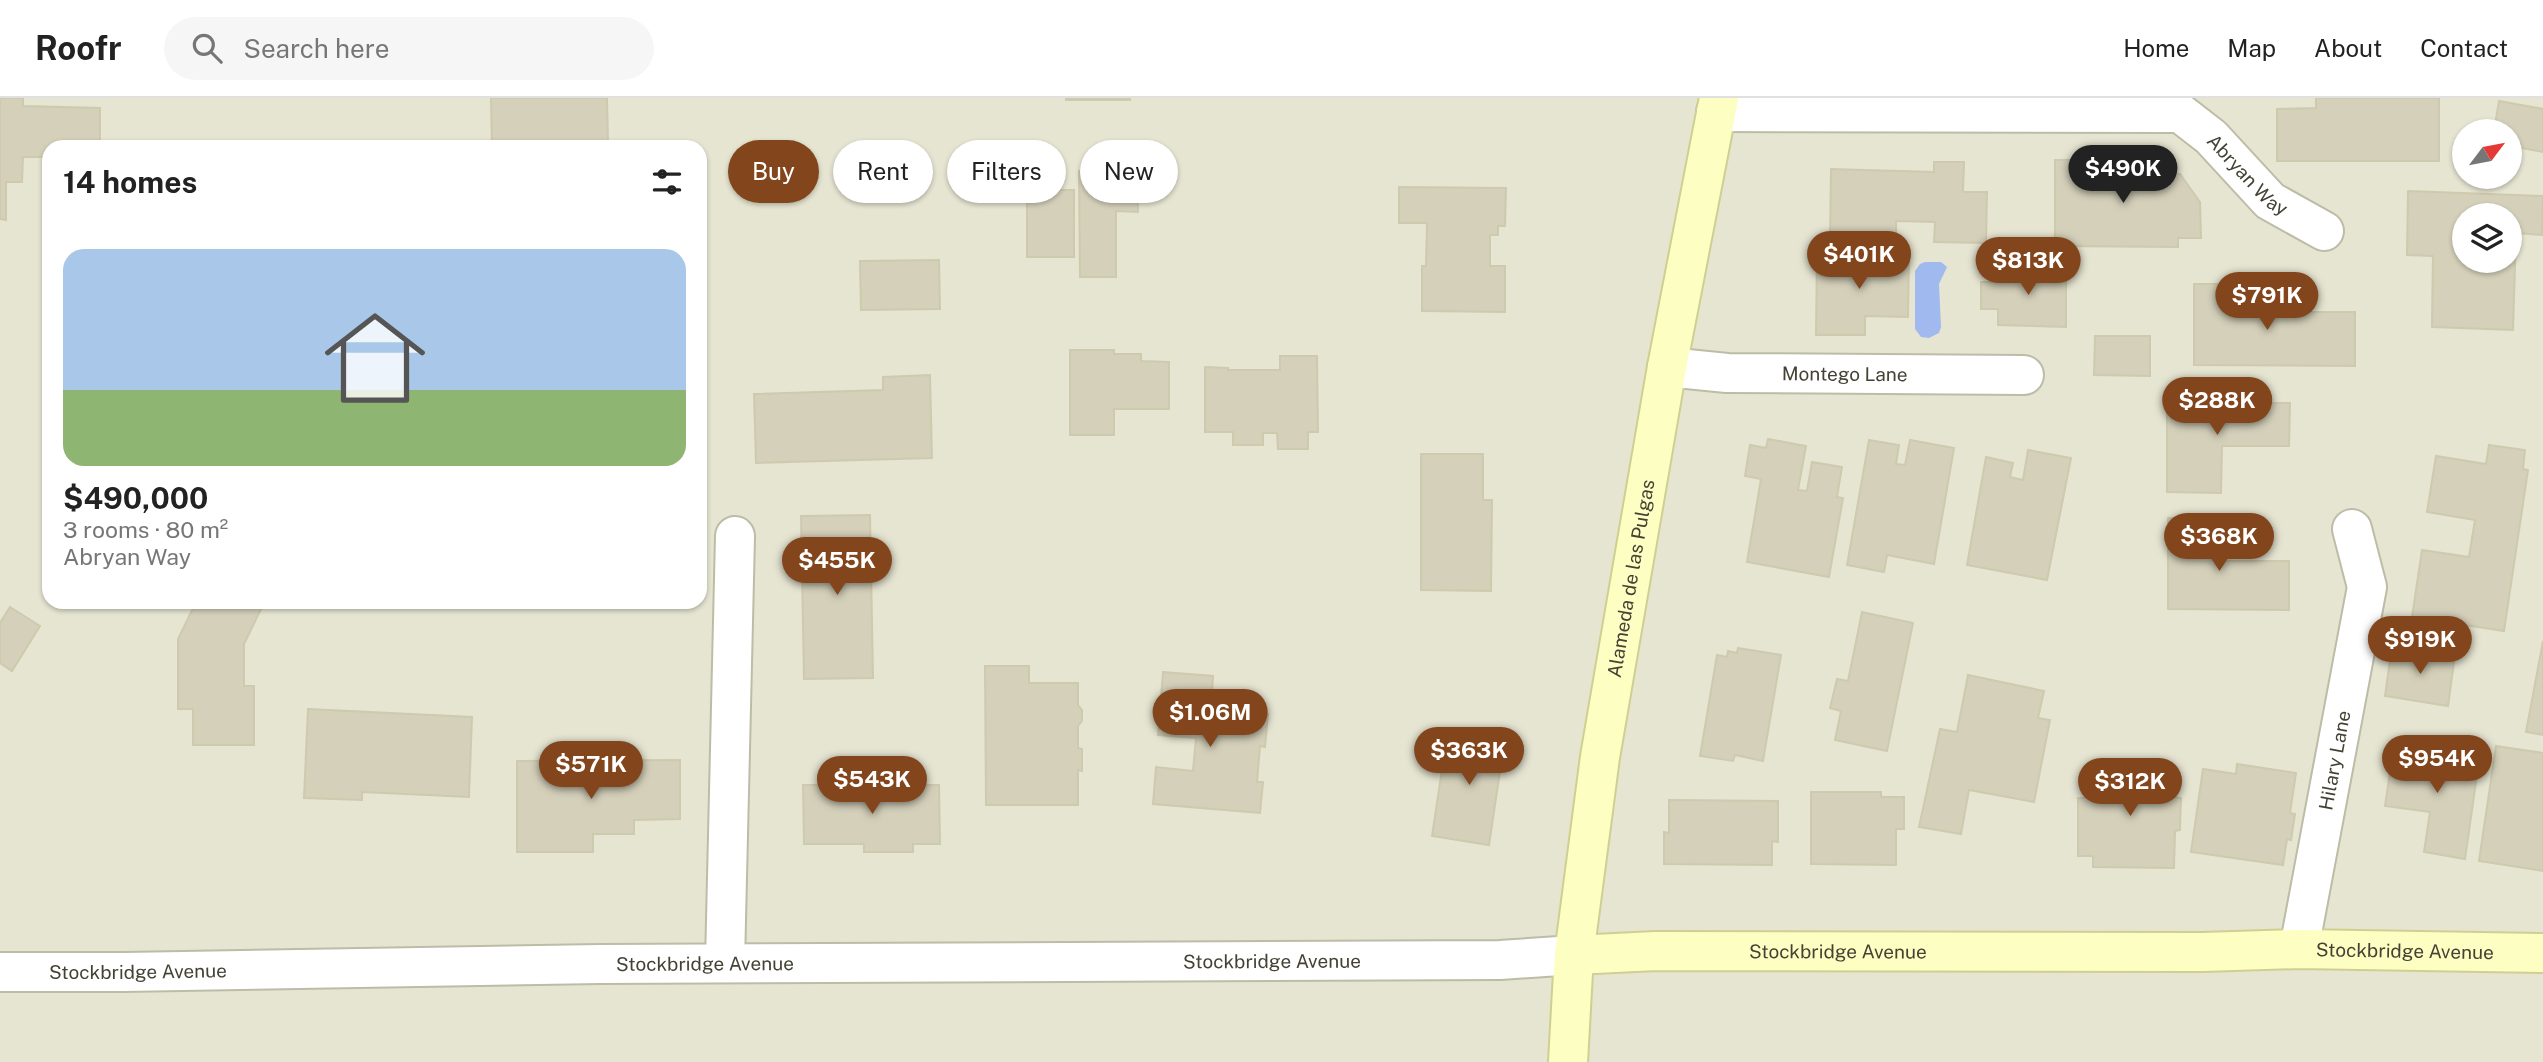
<!DOCTYPE html>
<meta charset="utf-8">
<style>
body{margin:0;font-family:"Public Sans",sans-serif;background:#f6f6f6;color:#222;height:100vh;display:flex;flex-direction:column;font-size:26px;white-space:nowrap}
*{box-sizing:border-box;margin:0}
p{font-size:23px;color:#767676}
.icon{flex:none;width:38px;height:38px;fill:none;stroke:currentColor;stroke-width:2;stroke-linecap:round;stroke-linejoin:round}
.map{position:relative;flex:1;overflow:hidden}
.drawer{position:absolute;left:42px;top:42px;width:665px;height:469px;display:flex;flex-direction:column;background:#fff;border-radius:21px;box-shadow:0 2px 5px #0004}
.drawer>*{flex:none}
.guide{position:absolute;left:728px;top:42px;width:665px;height:63px;display:flex;gap:14px}
.needle{width:46px;rotate:58deg}
.buttons{position:absolute;left:2452px;top:21px;display:grid;gap:14px}
.buttons a{display:grid;place-items:center;width:70px;height:70px;border-radius:50%;background:#fff;box-shadow:0 2px 5px #0004;font-size:35px}
.price{position:absolute;translate:-50% -60px;padding:0 16px;border-radius:24px;background:#83461c;color:#fff;font-size:23px;line-height:46px;filter:drop-shadow(0 2px 4px #0008)}
.price::after{content:'';position:absolute;left:50%;top:42px;width:21px;height:16px;margin-left:-10px;background:inherit;clip-path:polygon(0 0,100% 0,50% 100%)}
.price.selected{background:#222;color:#fff}
ul{padding:0;list-style:none}
li{display:grid;align-content:center;gap:14px;height:371px;padding:0 21px}
li+li{border-top:2px solid #e0e0e0}
li span{display:grid;place-items:center;height:217px;border-radius:21px;color:#555}
li>.icon{margin-inline-start:auto}
span .icon{width:126px;height:126px;fill:#fffc;stroke-width:1}
li b{font-size:30px}
h2{display:flex;justify-content:space-between;align-items:center;height:84px;padding:0 21px;font-size:30px}
.chip{padding:0 24px;border-radius:32px;background:#fff;box-shadow:0 2px 5px #0004;font-size:24px;line-height:63px}
.chip.selected{background:#83461c;color:#fff}
header{display:flex;align-items:center;gap:42px;box-sizing:border-box;height:98px;padding:0 35px;background:#fff;border-bottom:2px solid #e0e0e0}
header strong{font-size:33px}
nav{display:flex;gap:38px;margin-inline-start:auto;font-size:24px}
.search{width:490px;height:63px;background:#f6f6f6;display:flex;align-items:center;gap:18px;box-sizing:border-box;padding:0 24px;border-radius:38px;color:#767676;font-size:26px}
.map>svg:first-child{display:block}
.residential{fill:#e6e5d2;fill-rule:evenodd}
.water{fill:#a0baf0}
.building{fill:#d4d0ba;stroke:#cecaad;stroke-width:2;fill-rule:evenodd}
.lines{fill:none;stroke-linecap:round;stroke-linejoin:round}
.street-casing{stroke:#bdbca7;stroke-width:42}
.secondary-casing{stroke:#d0cf92;stroke-width:42}
.street{stroke:#fff;stroke-width:38}
.secondary{stroke:#fdfec2;stroke-width:38}
.labels{text-anchor:middle;stroke-width:5;stroke-linejoin:round;paint-order:stroke}
.street-label{font-size:19px;fill:#444234;stroke:#fff}
</style>
<header>
<strong>Roofr</strong>
<div class="search"><svg class="icon" aria-label="search" viewBox="0 0 24 24"><circle cx="10" cy="10" r="6"/><path d="M15 15l6 6"/></svg>Search here</div>
<nav><a>Home</a><a>Map</a><a>About</a><a>Contact</a></nav>
</header>
<div class="map">
<svg width="2543" height="964" viewBox="0 0 2543 964">
<rect width="100%" height="100%" fill="#f2f2e4"/>
<!-- residential -->
<path class="residential" d="M0,0H2543V964H0ZM2464,33H2510V79H2464ZM49,49H700V504H49ZM2464,117H2510V163H2464Z"/>
<!-- water -->
<path class="water" d="M1925,164H1941L1947,169L1939,186L1941,229L1939,235L1929,240L1921,239L1915,231V173L1920,166Z"/>
<!-- building -->
<path class="building" d="M0,0H23V8L100,10V49H49V59H23L22,84H6V122L0,121Z
M491,0H607L608,46L492,49Z
M1066,0H1130V2H1066Z
M2316,0H2439V63H2277V11L2316,10Z
M2499,3L2543,11V54L2510,48V33H2494Z
M2055,62H2162V75L2180,76L2200,104L2201,140H2178V149L2055,148Z
M1934,64H1964L1963,94H1987L1986,145L1934,144L1935,124L1896,123V144L1830,143L1831,71L1934,74Z
M1079,73H1137L1138,114L1116,113V179H1080Z
M1399,89L1506,90L1505,128H1498V137H1490V168H1505V214L1422,213V168H1426L1427,125H1399Z
M1027,92H1074V159H1027Z
M2408,93L2543,98L2542,137L2516,135L2513,232L2432,229L2433,158L2407,157ZM2464,117H2510V163H2464Z
M1817,155L1909,157L1908,219L1865,218V237H1816Z
M939,162L940,211L861,212L860,163Z
M1998,170L2066,171V229L1998,227V211H1981V184H1998Z
M2194,186H2249V206L2298,207V214H2355V268L2194,267Z
M2095,238H2150V278L2094,277Z
M1070,252H1114V256H1141V263L1169,264V311H1114V337H1070Z
M1280,258H1317L1318,334H1308V351H1278L1277,335H1263V347H1233V334H1205V269L1228,270V272H1280Z
M930,277L932,360L756,365L754,296L883,292V279Z
M2207,289H2235V305H2290L2289,348H2222L2221,395L2167,394V304L2207,305Z
M1768,341L1806,348L1798,392L1807,393L1812,364L1842,369L1837,399L1843,400L1829,479L1747,464L1761,381L1745,378L1750,347L1766,350Z
M1869,342L1899,347L1896,366L1905,367L1910,342L1954,350L1934,466L1887,457L1884,474L1847,467Z
M2489,347L2525,352L2523,371L2528,372L2504,533L2412,519L2422,452L2469,459L2475,422L2427,414L2436,358L2486,366Z
M2028,352L2071,360L2047,482L1967,467L1986,359L2013,365L2010,379L2023,382Z
M1421,356H1483V402H1492L1491,493L1421,492Z
M870,417L873,580L804,581L801,418Z
M2168,420L2221,421V463H2289V512L2168,511Z
M196,504L264,505L244,546V588H254V647H193V611H178V541Z
M10,509L40,528L12,573L0,565V525Z
M1862,514L1913,525L1887,653L1835,642L1841,613L1830,610L1837,581L1848,583Z
M2543,543V637L2526,634Z
M2392,548L2455,557L2448,608L2385,598Z
M1738,550L1781,557L1763,663L1735,657L1733,663L1700,658L1717,557L1727,559L1728,553L1737,555Z
M985,568H1029V585H1078V607L1082,612V623L1078,628V650L1082,651V673L1078,672V707H986Z
M1163,574L1213,578L1211,611L1268,616L1265,649L1260,648L1257,684H1263L1260,715L1153,706L1156,669L1193,673L1196,640L1158,637Z
M1968,577L2044,593L2038,620L2050,622L2034,704L1969,692L1961,736L1919,729L1940,631L1957,634Z
M308,611L472,619L469,699L362,694V702L304,700Z
M1448,632L1505,640L1489,747L1432,738Z
M2432,648L2480,656L2465,761L2424,754L2430,714L2385,708L2393,654L2430,660Z
M2496,648L2543,655V773L2479,763Z
M680,662V721L634,722V736H593V754H517V663Z
M2237,666L2296,675L2290,715L2295,716L2291,742L2287,741L2283,767L2191,754L2203,671L2236,676Z
M2094,669L2176,670L2175,699L2181,700L2180,732L2175,733L2174,770L2093,769V758H2078V700H2094Z
M803,687H939L940,746H913V754H864V746H804Z
M1811,694H1881V699H1904V731H1896V767L1811,766Z
M1669,702L1778,703V744L1772,743V767L1664,766V734L1669,735Z"/>
<g class="lines">
<!-- street casing -->
<g class="street-casing">
<g id="street">
<path id="s1" d="M1716,14L2180,15L2211,39L2270,103L2324,133"/>
<path id="s2" d="M1667,269L1727,275L2024,277"/>
<path id="s3" d="M2299,851L2367,489L2352,431"/>
<path d="M725,865L735,438"/>
<path id="s4" d="M0,874H124L600,866L1500,862L1574,857"/>
</g>
</g>
<!-- secondary casing -->
<g class="secondary-casing">
<g id="secondary">
<path id="s5" d="M1574,857L1656,853L2203,854L2299,851L2543,855"/>
<path id="s6" d="M1568,964L1574,857L1600,659L1667,269L1719,0"/>
</g>
</g>
<!-- street -->
<use href="#street" class="street"/>
<!-- secondary -->
<use href="#secondary" class="secondary"/>
</g>
<g class="labels">
<!-- street labels -->
<g class="street-label">
<text dy="7" stroke="none"><textPath href="#s1" startOffset="556">Abryan Way</textPath></text>
<text dy="7" stroke="none"><textPath href="#s2" startOffset="178">Montego Lane</textPath></text>
<text dy="7" stroke="none"><textPath href="#s6" startOffset="488">Alameda de las Pulgas</textPath></text>
<text dy="7" stroke="none"><textPath href="#s3" startOffset="192">Hilary Lane</textPath></text>
<text dy="7" stroke="none"><textPath href="#s5" startOffset="264">Stockbridge Avenue</textPath></text>
<text dy="7" stroke="none"><textPath href="#s5" startOffset="831">Stockbridge Avenue</textPath></text>
<text dy="7" stroke="none"><textPath href="#s4" startOffset="1272">Stockbridge Avenue</textPath></text>
<text dy="7" stroke="none"><textPath href="#s4" startOffset="705">Stockbridge Avenue</textPath></text>
<text dy="7" stroke="none"><textPath href="#s4" startOffset="138">Stockbridge Avenue</textPath></text>
</g>
</g>
</svg>
<div class="buttons">
<a><svg class="needle" viewBox="-14 -14 28 28"><path d="M0-13l5 13h-10z" fill="#e53935"/><path d="M0 13l5-13h-10z" fill="#767676"/></svg></a>
<a><svg class="icon" aria-label="layers" viewBox="0 0 24 24"><path d="M12 4l9 5-9 5-9-5zM3 14l9 5 9-5"/></svg></a>
</div>
<b class="price selected" style="left:2123px;top:107px">$490K</b>
<b class="price" style="left:1859px;top:193px">$401K</b>
<b class="price" style="left:2028px;top:199px">$813K</b>
<b class="price" style="left:2267px;top:234px">$791K</b>
<b class="price" style="left:2217px;top:339px">$288K</b>
<b class="price" style="left:2219px;top:475px">$368K</b>
<b class="price" style="left:837px;top:499px">$455K</b>
<b class="price" style="left:2420px;top:578px">$919K</b>
<b class="price" style="left:1210px;top:651px">$1.06M</b>
<b class="price" style="left:1469px;top:689px">$363K</b>
<b class="price" style="left:2437px;top:697px">$954K</b>
<b class="price" style="left:591px;top:703px">$571K</b>
<b class="price" style="left:872px;top:718px">$543K</b>
<b class="price" style="left:2130px;top:720px">$312K</b>
<div class="guide">
<a class="chip selected">Buy</a>
<a class="chip">Rent</a>
<a class="chip">Filters</a>
<a class="chip">New</a>
</div>
<section class="drawer">
<h2>14 homes<svg class="icon" aria-label="filters" viewBox="0 0 24 24"><path d="M4 7h16M4 17h16"/><circle cx="9" cy="7" r="2"/><circle cx="15" cy="17" r="2"/></svg></h2>
<ul>
<li><span style="background:linear-gradient(#a9c7e8 65%,#8fb573 0)"><svg class="icon" aria-label="home" viewBox="0 0 24 24"><path d="M3 11l9-7 9 7M6 9v11h12V9"/></svg></span><div><b>$490,000</b><p>3 rooms · 80 m²</p><p>Abryan Way</p></div></li>
</ul>
</section>
</div>
